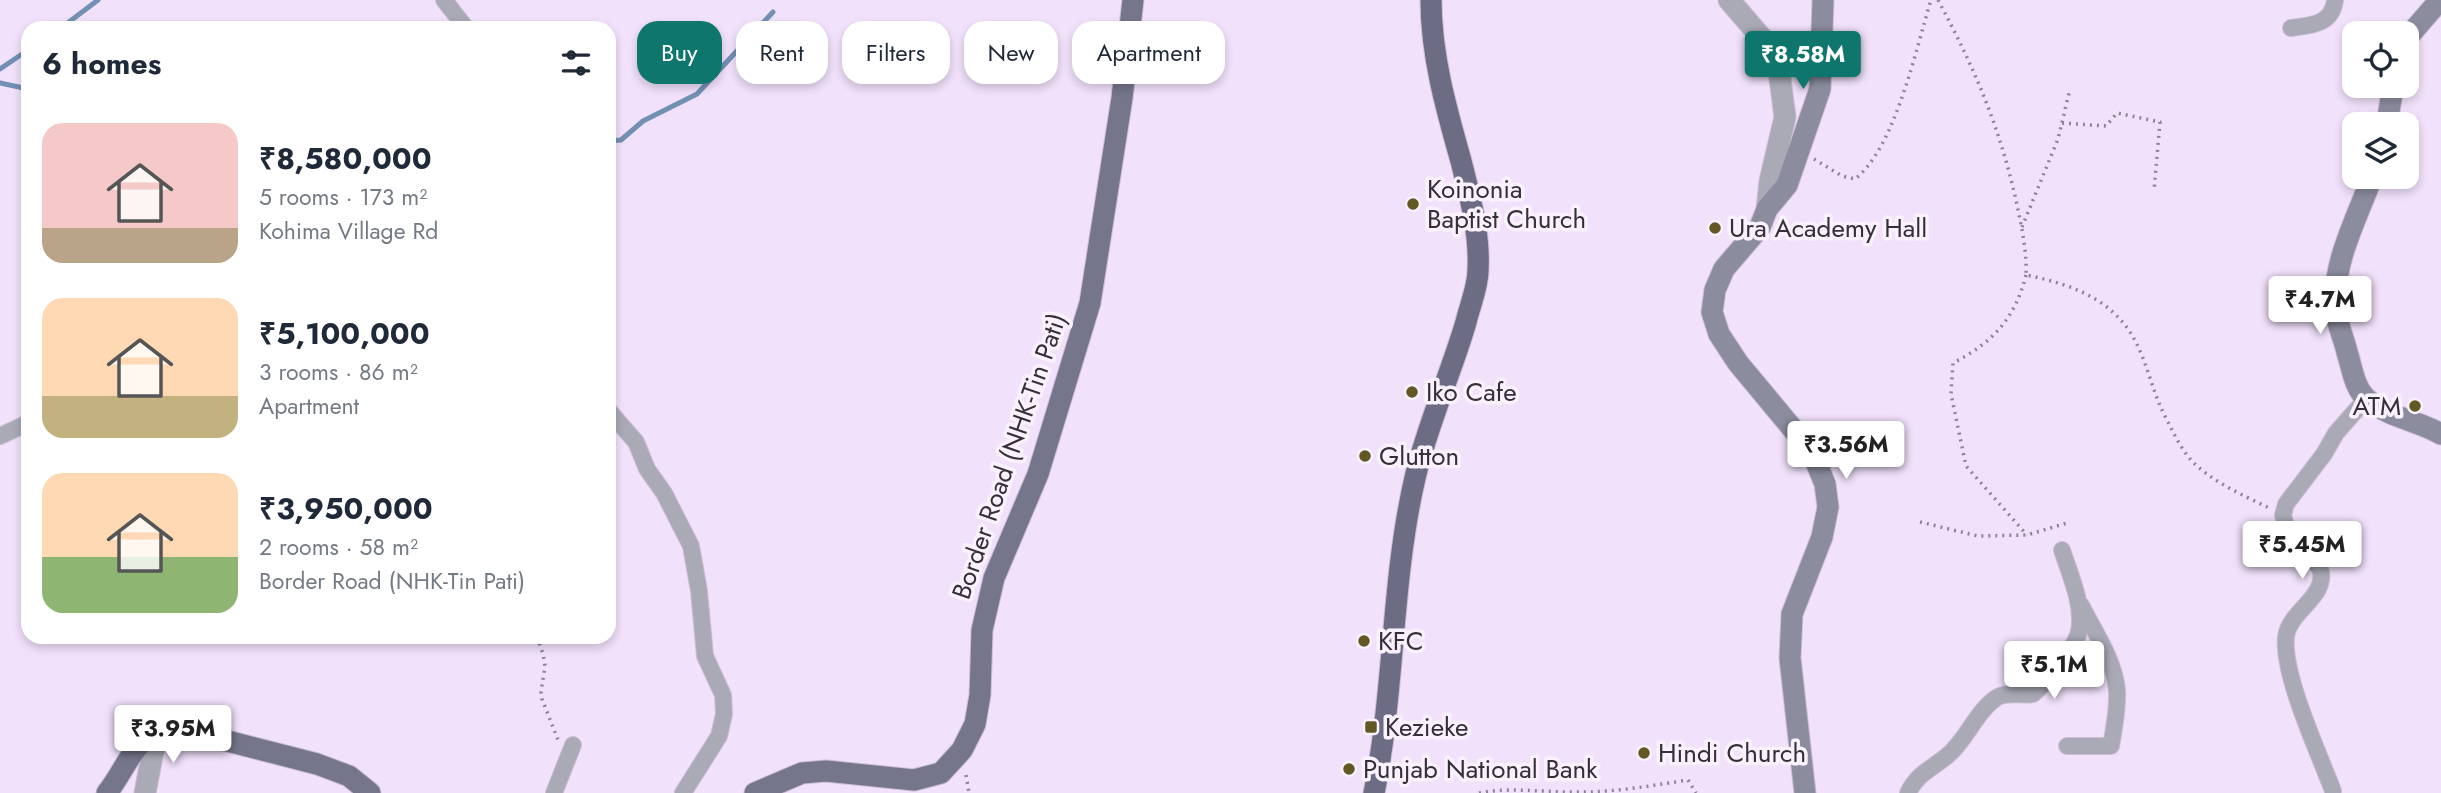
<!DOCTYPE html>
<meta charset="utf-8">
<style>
body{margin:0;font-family:Jost,sans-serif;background:#f6f6f7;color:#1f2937;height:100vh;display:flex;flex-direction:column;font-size:26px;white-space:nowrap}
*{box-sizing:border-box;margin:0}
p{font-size:23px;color:#747a83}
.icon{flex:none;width:38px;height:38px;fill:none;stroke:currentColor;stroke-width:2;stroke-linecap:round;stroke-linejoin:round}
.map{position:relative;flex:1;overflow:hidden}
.details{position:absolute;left:21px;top:21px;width:595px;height:623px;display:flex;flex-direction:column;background:#fff;border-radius:21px;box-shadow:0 4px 10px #0003}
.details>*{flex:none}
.guide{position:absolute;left:637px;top:21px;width:665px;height:63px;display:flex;gap:14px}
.controls{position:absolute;left:2342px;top:21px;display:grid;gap:14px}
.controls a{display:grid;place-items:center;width:77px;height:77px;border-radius:14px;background:#fff;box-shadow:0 4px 10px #0003;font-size:35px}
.price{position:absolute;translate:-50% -60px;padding:0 16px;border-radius:7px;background:#fff;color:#222;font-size:23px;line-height:46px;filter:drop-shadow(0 2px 4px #0008)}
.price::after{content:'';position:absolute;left:50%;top:42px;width:21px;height:16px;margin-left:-10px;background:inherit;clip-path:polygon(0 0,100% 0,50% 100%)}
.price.selected{background:#0f766e;color:#fff}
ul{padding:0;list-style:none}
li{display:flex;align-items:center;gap:21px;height:175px;padding:0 21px}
li span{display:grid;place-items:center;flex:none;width:196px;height:140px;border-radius:21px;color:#555}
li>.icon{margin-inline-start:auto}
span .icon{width:84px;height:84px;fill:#fffc;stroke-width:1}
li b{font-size:30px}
h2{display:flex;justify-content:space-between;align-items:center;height:84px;padding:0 21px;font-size:30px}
.pill{padding:0 24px;border-radius:21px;background:#fff;box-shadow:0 4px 10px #0003;font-size:24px;line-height:63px}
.pill.selected{background:#0f766e;color:#fff}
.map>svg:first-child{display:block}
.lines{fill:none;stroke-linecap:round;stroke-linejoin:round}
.stream{stroke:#738fb4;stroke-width:5}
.minor-casing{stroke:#cbbdd4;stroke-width:18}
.tertiary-casing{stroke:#cbbdd4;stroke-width:23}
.secondary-casing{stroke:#cbbdd4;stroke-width:23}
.primary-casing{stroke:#cbbdd4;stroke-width:23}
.trunk-casing{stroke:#cbbdd4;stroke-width:23}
.path{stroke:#8d8394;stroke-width:3.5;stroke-dasharray:2 5;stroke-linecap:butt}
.minor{stroke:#a9aab6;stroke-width:16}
.tertiary{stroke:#a9aab6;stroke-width:21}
.secondary{stroke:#8b8c9d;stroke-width:21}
.primary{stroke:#75768b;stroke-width:21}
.trunk{stroke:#6c6d84;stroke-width:21}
.poi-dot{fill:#635824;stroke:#f9f2fd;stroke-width:2.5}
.labels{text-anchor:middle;stroke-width:7;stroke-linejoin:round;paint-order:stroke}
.poi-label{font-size:26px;fill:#352f39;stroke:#f9f2fd;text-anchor:start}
.street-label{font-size:26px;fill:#352f39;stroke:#f9f2fd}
</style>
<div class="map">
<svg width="2441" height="793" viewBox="0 0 2441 793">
<rect width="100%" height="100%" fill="#f1e1fb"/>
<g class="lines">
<!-- stream -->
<path class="stream" d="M61,28L98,0
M0,69L28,50
M0,83L28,89
M609,141L621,140L643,121L697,94L773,12"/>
<!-- minor casing -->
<g class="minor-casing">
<path id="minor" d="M444,0L466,28
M2291,28C2311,25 2332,25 2335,0
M609,411L636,442L647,469L664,493L691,546L699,591L705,656L723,695L724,714L719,736L683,793
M0,436L28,423
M2067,746H2111C2114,728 2118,710 2117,691C2115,661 2094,631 2081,605
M2333,791C2319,753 2282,675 2286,637C2289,610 2329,597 2320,568L2288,533L2283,515L2286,504L2324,454L2336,433L2366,399
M554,793L573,745
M1908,793C1917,774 1931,769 1947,756C1966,741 1975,713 1996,698C2006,691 2022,696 2033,694C2044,685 2051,675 2059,665C2066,655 2077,643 2079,631C2084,605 2070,575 2062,550"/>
</g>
<!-- tertiary casing -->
<g class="tertiary-casing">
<path id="tertiary" d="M1729,0L1767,44L1779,71L1785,117L1770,181L1767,209
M145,793L157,730"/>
</g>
<!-- secondary casing -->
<g class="secondary-casing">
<path id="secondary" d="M2406,39L2440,0
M2387,124L2393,86
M2372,177C2357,218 2331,265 2336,310C2337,325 2344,338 2347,352C2352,367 2354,389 2368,400C2389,417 2418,421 2441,434
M1805,793L1790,658L1792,614L1822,537L1828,507L1825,484L1812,452L1738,363L1719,334L1712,312L1715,290L1724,269L1760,227L1767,209L1787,185L1820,89L1823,0"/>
</g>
<!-- primary casing -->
<g class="primary-casing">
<path id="primary" d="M107,793C131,762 133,733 177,728L317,764L349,776L370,793
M755,793L802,773L826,771L914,780L941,773L962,750L975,724L980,695L982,630L994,578L1038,474L1090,303L1122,98L1133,0"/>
</g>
<!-- trunk casing -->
<g class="trunk-casing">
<path id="trunk" d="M1374,793C1395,689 1391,581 1415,478C1427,425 1451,374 1466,322C1470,305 1478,287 1478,270C1480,233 1470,197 1461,161C1446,108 1431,55 1431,0"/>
</g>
<!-- path -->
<path class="path" d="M1938,0C1974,67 1999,125 2016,200C2021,225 2027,249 2026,275C2075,285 2119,301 2140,351C2150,374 2154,396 2167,420C2174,434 2181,449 2192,461C2212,482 2243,495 2269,508
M2062,123L2106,126L2117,113L2160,122L2154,191
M1814,159L1842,176L1855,179C1895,148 1916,49 1931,0
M2022,227L2058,139L2070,89
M2026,275C2015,319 1992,343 1953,363L1951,394L1966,466L2027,535
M1920,522L1978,536L2027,535L2067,523
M537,637L543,654L545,666L541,692L542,699L558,740
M966,775L969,793
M1479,793C1510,787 1540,792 1571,792C1611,793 1649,786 1688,780L1696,793"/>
<!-- minor -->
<use href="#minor" class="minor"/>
<!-- tertiary -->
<use href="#tertiary" class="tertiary"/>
<!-- secondary -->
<use href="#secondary" class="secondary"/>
<!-- primary -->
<use href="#primary" class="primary"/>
<!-- trunk -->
<use href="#trunk" class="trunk"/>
</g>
<!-- markers -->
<g class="poi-dot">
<circle cx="1413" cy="204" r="7"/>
<circle cx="1715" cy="228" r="7"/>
<circle cx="1412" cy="392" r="7"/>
<circle cx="2415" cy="406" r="7"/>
<circle cx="1365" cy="456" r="7"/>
<circle cx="1364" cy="641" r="7"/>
<rect x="1364" y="720" width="14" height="14" rx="3.5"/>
<circle cx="1644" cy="753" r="7"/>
<circle cx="1349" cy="769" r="7"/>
</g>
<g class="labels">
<!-- poi labels -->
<g class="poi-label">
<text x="1427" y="198">Koinonia<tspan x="1427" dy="30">Baptist Church</tspan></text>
<text x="1729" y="237">Ura Academy Hall</text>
<text x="1426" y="401">Iko Cafe</text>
<text x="2401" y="415" text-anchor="end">ATM</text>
<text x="1379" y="465">Glutton</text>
<text x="1378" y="650">KFC</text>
<text x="1385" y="736">Kezieke</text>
<text x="1658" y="762">Hindi Church</text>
<text x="1363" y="778">Punjab National Bank</text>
</g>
<!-- street labels -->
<g class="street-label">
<text transform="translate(1009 456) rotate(-71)" y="9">Border Road (NHK-Tin Pati)</text>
</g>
</g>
</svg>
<div class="controls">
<a><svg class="icon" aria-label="locate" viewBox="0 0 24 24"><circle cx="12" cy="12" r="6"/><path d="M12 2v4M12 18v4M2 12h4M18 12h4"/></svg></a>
<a><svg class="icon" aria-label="layers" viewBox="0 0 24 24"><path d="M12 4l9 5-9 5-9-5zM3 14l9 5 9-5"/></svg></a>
</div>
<b class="price selected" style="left:1803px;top:91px">₹8.58M</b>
<b class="price" style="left:2320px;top:336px">₹4.7M</b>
<b class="price" style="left:1846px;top:481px">₹3.56M</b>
<b class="price" style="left:2302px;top:581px">₹5.45M</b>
<b class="price" style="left:2054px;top:701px">₹5.1M</b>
<b class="price" style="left:173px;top:765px">₹3.95M</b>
<div class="guide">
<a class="pill selected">Buy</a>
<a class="pill">Rent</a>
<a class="pill">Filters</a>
<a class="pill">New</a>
<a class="pill">Apartment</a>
</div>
<section class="details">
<h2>6 homes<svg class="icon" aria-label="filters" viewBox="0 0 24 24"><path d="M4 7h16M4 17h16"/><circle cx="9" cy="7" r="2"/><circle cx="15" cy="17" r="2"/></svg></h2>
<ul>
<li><span style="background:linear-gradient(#f6c9c9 75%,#b9a48a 0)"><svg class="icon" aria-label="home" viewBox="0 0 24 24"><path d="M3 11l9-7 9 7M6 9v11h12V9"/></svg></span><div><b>₹8,580,000</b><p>5 rooms · 173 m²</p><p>Kohima Village Rd</p></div></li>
<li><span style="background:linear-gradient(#ffd9b3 70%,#c2b280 0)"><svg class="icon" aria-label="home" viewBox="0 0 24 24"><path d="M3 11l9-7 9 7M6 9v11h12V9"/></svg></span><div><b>₹5,100,000</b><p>3 rooms · 86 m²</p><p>Apartment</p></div></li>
<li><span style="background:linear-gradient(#ffd9b3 60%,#8fb573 0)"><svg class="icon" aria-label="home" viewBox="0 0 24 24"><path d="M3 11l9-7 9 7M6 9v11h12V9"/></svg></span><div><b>₹3,950,000</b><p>2 rooms · 58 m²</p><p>Border Road (NHK-Tin Pati)</p></div></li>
</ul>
</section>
</div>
